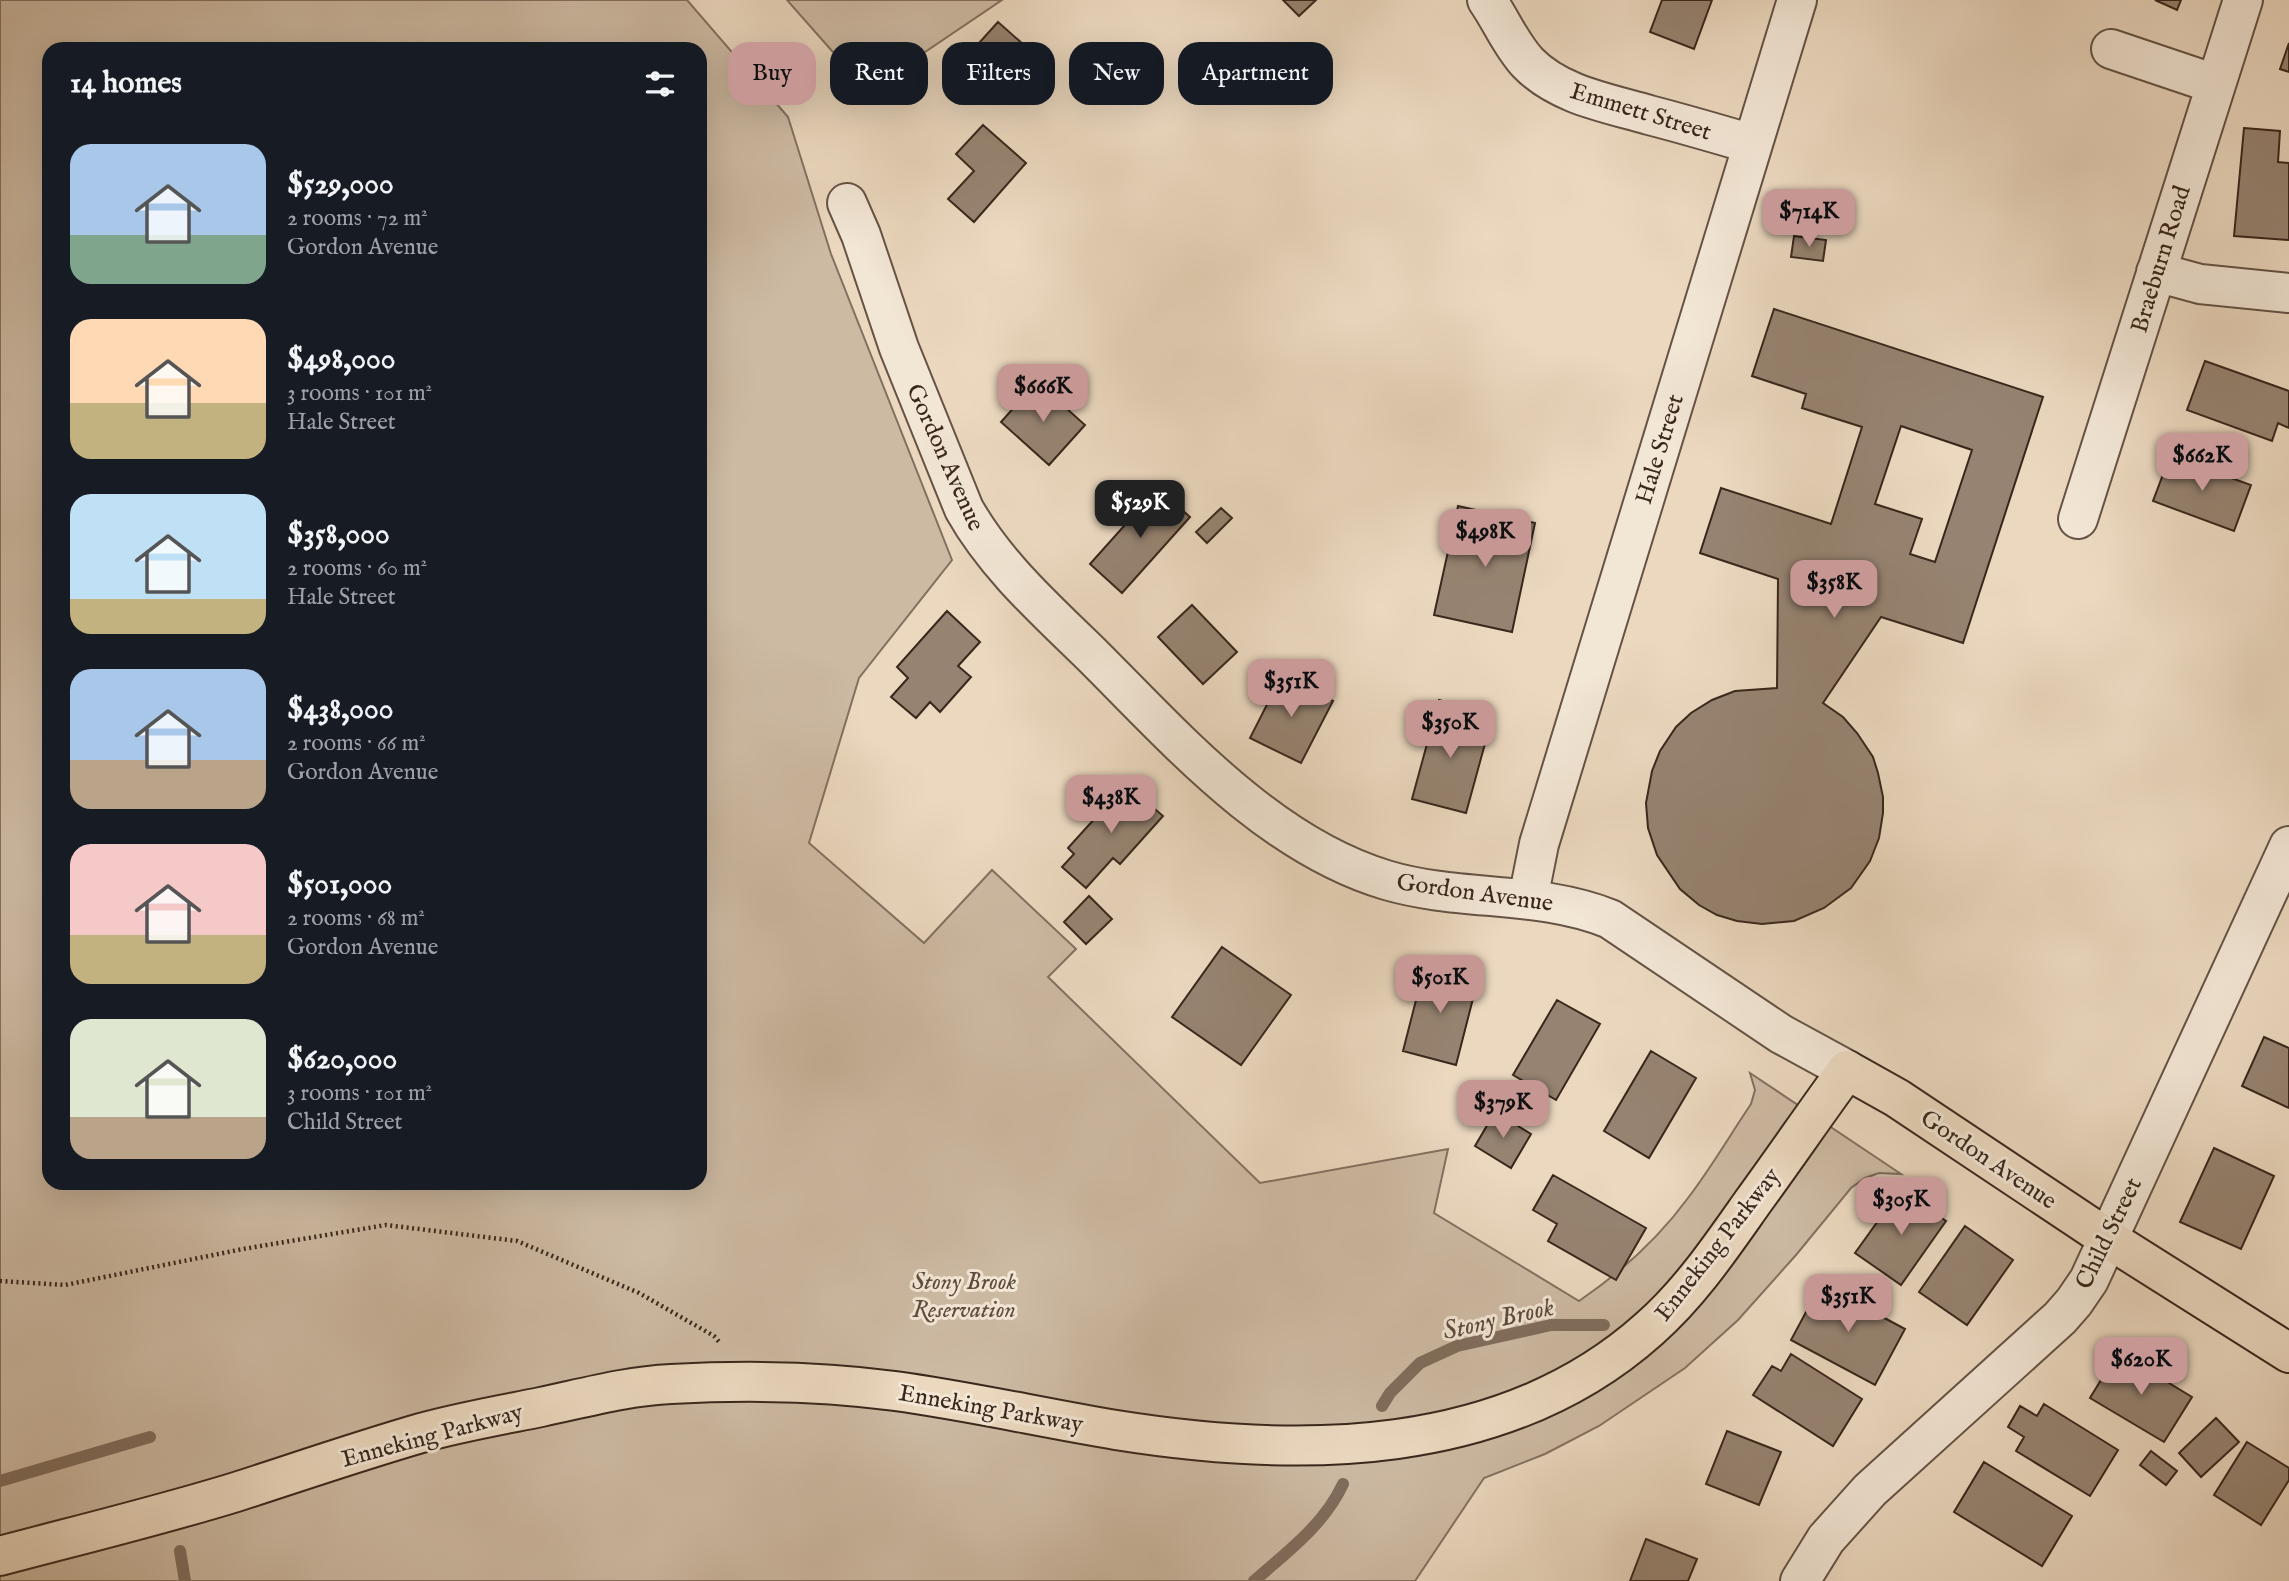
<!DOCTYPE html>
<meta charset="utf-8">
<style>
body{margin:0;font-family:"IM FELL English",serif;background:#20242c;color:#f1f3f6;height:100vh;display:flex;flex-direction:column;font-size:26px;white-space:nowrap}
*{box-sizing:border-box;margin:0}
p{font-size:23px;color:#9ea1a6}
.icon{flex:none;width:38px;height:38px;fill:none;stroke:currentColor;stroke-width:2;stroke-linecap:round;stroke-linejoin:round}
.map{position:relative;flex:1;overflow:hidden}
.drawer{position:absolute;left:42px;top:42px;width:665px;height:1148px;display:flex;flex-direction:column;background:#171b24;border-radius:21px;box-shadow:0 7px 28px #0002}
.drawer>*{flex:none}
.banner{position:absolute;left:728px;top:42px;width:665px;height:63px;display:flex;gap:14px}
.price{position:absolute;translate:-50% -60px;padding:0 16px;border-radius:14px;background:#c59692;color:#111;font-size:23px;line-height:46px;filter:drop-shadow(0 2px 4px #0008)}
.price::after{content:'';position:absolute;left:50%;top:42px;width:21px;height:16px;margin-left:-10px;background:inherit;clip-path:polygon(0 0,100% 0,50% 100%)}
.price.on{background:#222;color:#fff}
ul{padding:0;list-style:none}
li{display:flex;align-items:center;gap:21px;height:175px;padding:0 28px}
li span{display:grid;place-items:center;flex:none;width:196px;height:140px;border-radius:21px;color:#555}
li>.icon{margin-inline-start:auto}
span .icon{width:84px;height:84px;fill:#fffc;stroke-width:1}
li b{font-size:30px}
h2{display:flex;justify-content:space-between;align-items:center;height:84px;padding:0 28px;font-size:30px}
.tag{padding:0 24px;border-radius:21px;background:#171b24;box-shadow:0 7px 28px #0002;font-size:24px;line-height:63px}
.tag.on{background:#c59692;color:#111}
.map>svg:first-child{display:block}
.green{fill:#cdbaa3;stroke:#847060;stroke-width:2;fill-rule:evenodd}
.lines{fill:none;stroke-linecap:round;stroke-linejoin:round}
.stream{stroke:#806d5d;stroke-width:12}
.building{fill:#968371;stroke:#3a271c;stroke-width:2;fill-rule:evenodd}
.minor-casing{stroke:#665345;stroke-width:42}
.major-casing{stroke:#3a271c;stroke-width:42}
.path{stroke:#3a271c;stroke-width:4.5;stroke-dasharray:2 3.5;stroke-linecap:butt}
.minor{stroke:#f2e6d5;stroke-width:38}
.major{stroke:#ebd8bf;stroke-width:38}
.labels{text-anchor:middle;stroke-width:6;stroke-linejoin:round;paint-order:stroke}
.street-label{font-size:24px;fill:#3a271c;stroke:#f2e6d5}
.park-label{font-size:24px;font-style:italic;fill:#5f4c3e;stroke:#f2e6d5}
.water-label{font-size:26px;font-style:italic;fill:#5d4a3c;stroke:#f2e6d5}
</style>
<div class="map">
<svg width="2289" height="1581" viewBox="0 0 2289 1581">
<rect width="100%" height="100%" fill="#ebd8bf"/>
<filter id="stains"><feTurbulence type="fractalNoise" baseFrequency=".00286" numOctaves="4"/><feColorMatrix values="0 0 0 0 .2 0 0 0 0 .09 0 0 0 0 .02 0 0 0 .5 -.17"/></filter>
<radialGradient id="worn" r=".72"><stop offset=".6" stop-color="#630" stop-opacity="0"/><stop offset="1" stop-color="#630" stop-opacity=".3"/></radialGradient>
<!-- green -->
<path class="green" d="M0,0H687L788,117L831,254L952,560L859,678L809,843L924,943L992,870L1076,949L1048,977L1260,1183L1448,1149L1434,1213L1579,1301C1620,1273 1658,1239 1688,1198C1711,1168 1730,1135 1751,1104L1755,1090L1750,1073L1901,1174L1879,1173L1865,1178L1851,1188L1796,1255L1738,1320L1685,1368L1599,1426L1545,1454L1484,1478L1415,1581H0ZM49,49H700V1183H49Z
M787,0H1002L860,96L855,77Z"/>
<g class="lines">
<!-- stream -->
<path class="stream" d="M1382,1406L1390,1393L1420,1363L1457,1346L1551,1325H1604
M0,1481L150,1437
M180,1551L185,1581
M1254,1581C1287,1552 1324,1525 1343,1484"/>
</g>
<!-- building -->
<path class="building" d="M1283,0H1316L1299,16Z
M1662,0H1712L1694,49L1650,32Z
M2155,0H2181L2177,10Z
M998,22L1033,53L996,95L961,63Z
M2289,43V72L2280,69Z
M983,125L1026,163L974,222L948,199L974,171L956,154Z
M2244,128L2280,131L2278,162L2289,163V240L2234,236Z
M1794,236L1826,240L1823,261L1791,257Z
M1774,309L2043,397L1963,643L1881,617L1823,703L1843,717L1857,733L1873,757L1878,773L1883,797V813L1879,838L1870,861L1851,888L1824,908L1794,921L1762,924L1737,921L1717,915L1699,905L1680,889L1657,855L1648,828L1646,803L1652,771L1660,751L1676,727L1691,713L1712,700L1735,691L1777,688L1778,579L1700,553L1721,488L1831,524L1862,427L1802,408L1806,394L1752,376ZM1901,426L1972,450L1935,562L1910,554L1922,519L1875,504Z
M2205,361L2289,391V428L2278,423L2272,441L2187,410Z
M1037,382L1085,425L1049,465L1001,422Z
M2170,456L2251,485L2234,531L2153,501Z
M1158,488L1190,517L1122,593L1090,564Z
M1458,506L1535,523L1512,632L1434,615Z
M1221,508L1232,518L1207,543L1196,532Z
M1192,605L1237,652L1203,684L1158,637Z
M947,611L980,642L958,666L971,677L940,712L930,702L916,718L891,697L908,678L897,667Z
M1282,675L1333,701L1301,763L1250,738Z
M1439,700L1472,710L1465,734L1486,740L1466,813L1412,799Z
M1126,784L1163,816L1120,864L1113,858L1086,888L1062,867L1074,854L1068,848Z
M1089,896L1112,919L1086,944L1064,922Z
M1222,947L1291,995L1241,1065L1172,1017Z
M1425,965L1478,979L1456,1065L1403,1051Z
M1557,1000L1600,1024L1556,1100L1513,1075Z
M2264,1037L2289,1048V1108L2242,1086Z
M1651,1051L1696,1078L1649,1158L1604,1131Z
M1495,1112L1531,1134L1511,1168L1475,1146Z
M2214,1148L2274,1176L2241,1249L2180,1222Z
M1553,1175L1646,1228L1616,1280L1548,1241L1557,1224L1533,1210Z
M1901,1189L1946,1221L1901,1285L1855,1253Z
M1965,1226L2013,1260L1967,1325L1919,1292Z
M1821,1284L1905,1329L1875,1385L1791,1340Z
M2118,1352L2192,1397L2164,1442L2090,1398Z
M1791,1354L1862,1399L1833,1446L1753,1395L1772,1366L1781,1371Z
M2044,1404L2118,1450L2090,1496L2016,1451L2024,1437L2008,1427L2020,1406L2037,1416Z
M2216,1418L2239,1442L2201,1477L2179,1453Z
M1727,1431L1781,1452L1759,1505L1706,1484Z
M2247,1442L2289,1468V1480L2261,1525L2214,1495Z
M2151,1451L2177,1471L2166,1485L2140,1465Z
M1984,1462L2072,1516L2042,1566L1954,1512Z
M1646,1539L1697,1559L1688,1581H1630Z"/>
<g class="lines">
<!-- minor casing -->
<g class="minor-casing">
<path id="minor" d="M1487,0C1501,20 1511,45 1528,63C1559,95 1608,103 1649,115C1684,124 1718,134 1752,144
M2111,49L2215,84
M847,203L861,235L899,348L964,509C996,566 1046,610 1093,656C1176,739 1269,845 1386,880C1460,902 1538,890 1610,919L1781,1034L1847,1070
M2156,272L2200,284L2289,293
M2078,519L2243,0
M1528,899L1539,844L1797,0
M1800,1581L1826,1539L1870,1490L2060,1318L2074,1302L2089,1280L2289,846"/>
</g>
<!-- major casing -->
<g class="major-casing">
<path id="major" d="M0,1556C79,1535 158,1516 236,1492C298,1472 359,1451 421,1433C460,1422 501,1415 541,1407C584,1398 627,1386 671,1384C746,1380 821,1381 895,1391C969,1401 1043,1418 1116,1430C1298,1459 1504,1459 1649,1329C1690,1293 1721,1247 1752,1203C1784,1159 1815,1114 1847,1070L1897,1098L2107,1238L2289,1353"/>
</g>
<!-- path -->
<path class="path" d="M0,1281L65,1285L243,1249L386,1225L517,1241L639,1293L714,1336L720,1343"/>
<!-- minor -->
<use href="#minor" class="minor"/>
<!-- major -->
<use href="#major" class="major"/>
</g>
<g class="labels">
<!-- street labels -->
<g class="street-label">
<text transform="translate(1641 111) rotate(17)" y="8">Emmett Street</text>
<text transform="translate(2160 259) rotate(-73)" y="8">Braeburn Road</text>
<text transform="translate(1659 449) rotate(-73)" y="8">Hale Street</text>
<text transform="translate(946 457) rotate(66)" y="8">Gordon Avenue</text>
<text transform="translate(1475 892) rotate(8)" y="8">Gordon Avenue</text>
<text transform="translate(1989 1159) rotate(34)" y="8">Gordon Avenue</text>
<text transform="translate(2108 1233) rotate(-64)" y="8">Child Street</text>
<text transform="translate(1717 1244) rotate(-52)" y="8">Enneking Parkway</text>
<text transform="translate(991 1408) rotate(10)" y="8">Enneking Parkway</text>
<text transform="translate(432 1435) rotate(-15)" y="8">Enneking Parkway</text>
</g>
<!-- park labels -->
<g class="park-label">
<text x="964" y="1289">Stony Brook<tspan x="964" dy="28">Reservation</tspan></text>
</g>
<!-- water labels -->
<g class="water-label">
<text transform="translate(1498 1318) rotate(-13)" y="9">Stony Brook</text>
</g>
</g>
<rect width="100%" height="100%" filter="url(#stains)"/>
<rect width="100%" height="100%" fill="url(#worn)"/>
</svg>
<b class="price" style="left:1809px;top:249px">$714K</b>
<b class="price" style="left:1043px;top:424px">$666K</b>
<b class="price" style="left:2202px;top:493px">$662K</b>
<b class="price on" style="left:1140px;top:540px">$529K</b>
<b class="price" style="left:1485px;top:569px">$498K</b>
<b class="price" style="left:1834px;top:620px">$358K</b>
<b class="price" style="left:1291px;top:719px">$351K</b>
<b class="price" style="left:1450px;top:760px">$350K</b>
<b class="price" style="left:1111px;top:835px">$438K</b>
<b class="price" style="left:1440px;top:1015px">$501K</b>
<b class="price" style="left:1503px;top:1140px">$379K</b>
<b class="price" style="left:1901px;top:1237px">$305K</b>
<b class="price" style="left:1848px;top:1334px">$351K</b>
<b class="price" style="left:2141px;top:1397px">$620K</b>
<div class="banner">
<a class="tag on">Buy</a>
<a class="tag">Rent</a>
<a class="tag">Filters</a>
<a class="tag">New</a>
<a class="tag">Apartment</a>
</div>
<section class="drawer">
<h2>14 homes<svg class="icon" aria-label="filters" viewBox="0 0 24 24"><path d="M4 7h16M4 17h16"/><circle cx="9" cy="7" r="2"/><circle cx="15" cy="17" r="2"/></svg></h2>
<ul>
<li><span style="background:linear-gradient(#a9c7e8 65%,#7fa58c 0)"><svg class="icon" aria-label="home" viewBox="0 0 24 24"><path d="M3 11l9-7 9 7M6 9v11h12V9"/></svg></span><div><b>$529,000</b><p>2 rooms · 72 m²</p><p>Gordon Avenue</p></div></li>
<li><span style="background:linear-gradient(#ffd9b3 60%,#c2b280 0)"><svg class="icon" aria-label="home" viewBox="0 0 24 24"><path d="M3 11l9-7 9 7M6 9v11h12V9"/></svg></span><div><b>$498,000</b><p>3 rooms · 101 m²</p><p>Hale Street</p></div></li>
<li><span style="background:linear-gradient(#bfe0f5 75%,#c2b280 0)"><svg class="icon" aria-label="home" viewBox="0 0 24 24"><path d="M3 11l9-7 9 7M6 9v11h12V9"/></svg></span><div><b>$358,000</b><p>2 rooms · 60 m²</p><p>Hale Street</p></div></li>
<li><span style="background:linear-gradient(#a9c7e8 65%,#b9a48a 0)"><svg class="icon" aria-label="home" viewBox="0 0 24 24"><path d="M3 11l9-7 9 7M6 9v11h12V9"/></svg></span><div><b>$438,000</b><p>2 rooms · 66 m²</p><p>Gordon Avenue</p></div></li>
<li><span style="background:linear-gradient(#f6c9c9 65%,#c2b280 0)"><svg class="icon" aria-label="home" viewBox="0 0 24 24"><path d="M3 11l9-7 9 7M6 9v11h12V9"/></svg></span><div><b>$501,000</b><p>2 rooms · 68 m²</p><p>Gordon Avenue</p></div></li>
<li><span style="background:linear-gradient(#dfe7d0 70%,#b9a48a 0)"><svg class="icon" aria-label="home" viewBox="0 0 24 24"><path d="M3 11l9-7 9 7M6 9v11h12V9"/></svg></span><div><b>$620,000</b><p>3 rooms · 101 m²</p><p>Child Street</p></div></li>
</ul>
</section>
</div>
